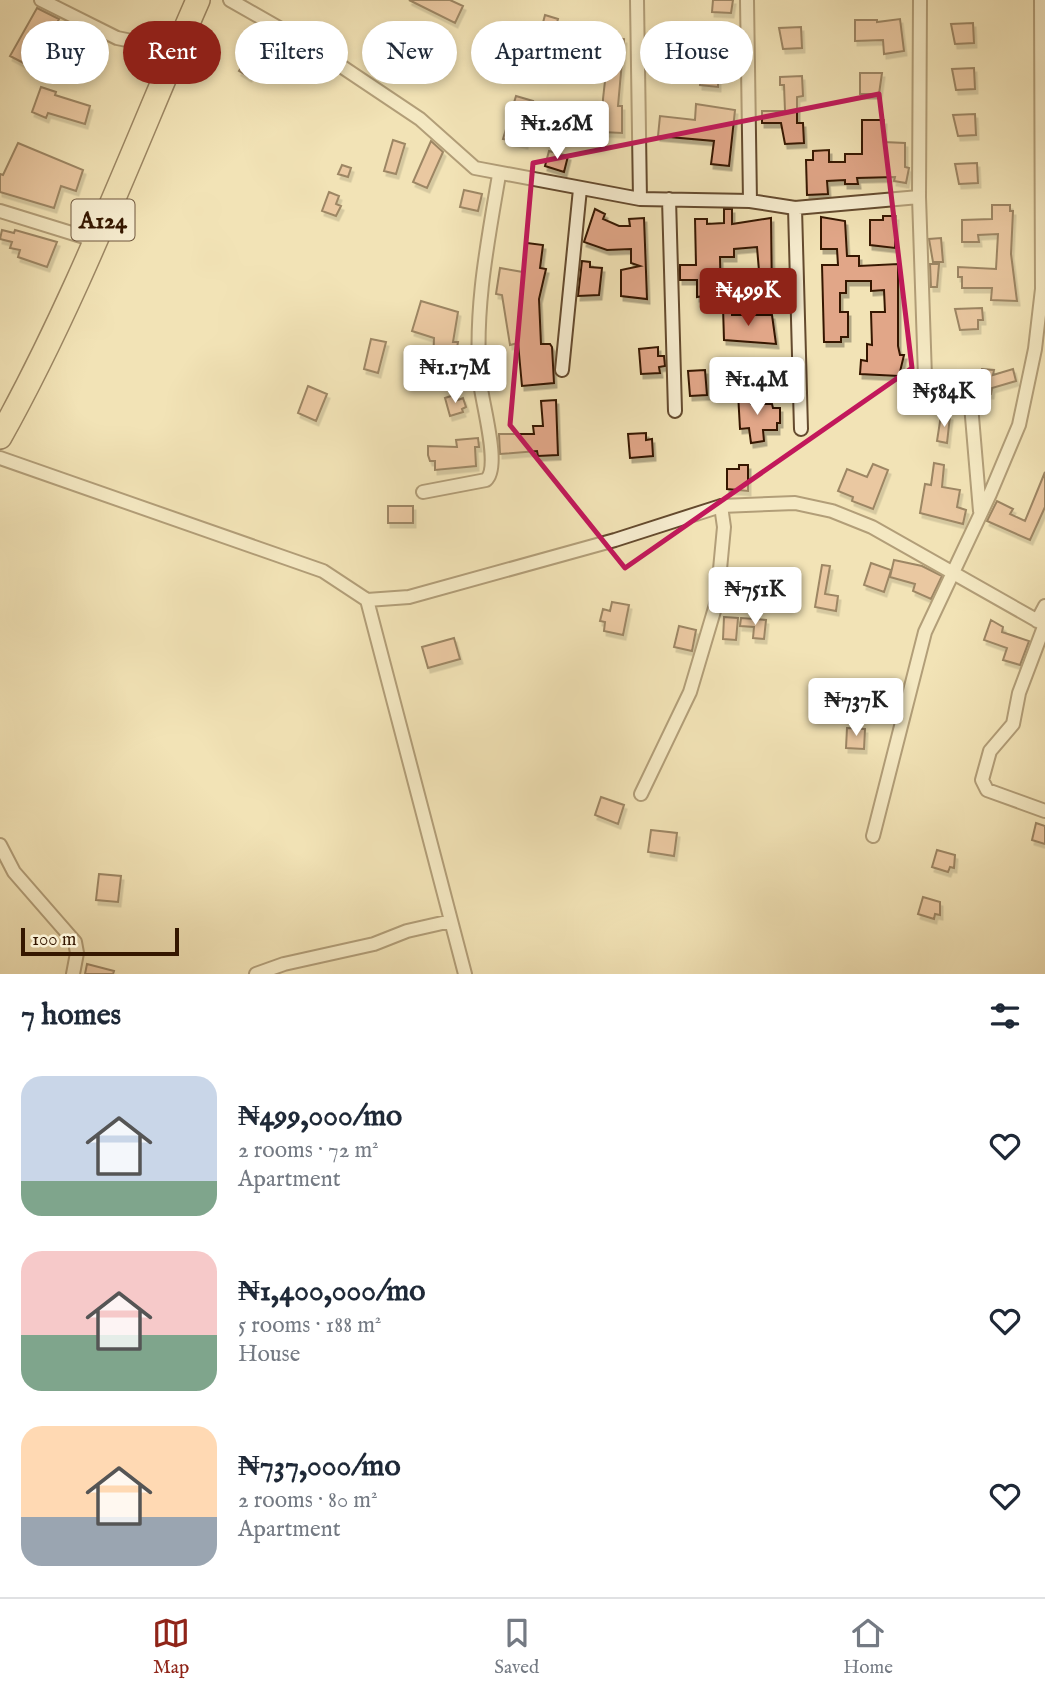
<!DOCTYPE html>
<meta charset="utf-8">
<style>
body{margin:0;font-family:"IM FELL English",serif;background:#f6f6f7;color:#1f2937;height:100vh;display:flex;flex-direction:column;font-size:26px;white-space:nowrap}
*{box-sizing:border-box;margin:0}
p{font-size:23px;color:#747a83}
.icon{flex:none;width:38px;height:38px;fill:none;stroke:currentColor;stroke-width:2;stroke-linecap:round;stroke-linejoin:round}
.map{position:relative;height:974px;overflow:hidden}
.details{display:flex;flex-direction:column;background:#fff;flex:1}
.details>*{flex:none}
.top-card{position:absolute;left:21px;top:21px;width:1004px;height:63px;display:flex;gap:14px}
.scale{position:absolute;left:21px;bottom:18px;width:158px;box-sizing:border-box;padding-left:7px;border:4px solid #351700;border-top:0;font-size:19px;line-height:24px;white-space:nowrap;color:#351700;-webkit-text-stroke:5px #f7edd0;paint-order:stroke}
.price{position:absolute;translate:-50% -60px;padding:0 16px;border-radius:7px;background:#fff;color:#222;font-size:23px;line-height:46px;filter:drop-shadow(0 2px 4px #0008)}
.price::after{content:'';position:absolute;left:50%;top:42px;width:21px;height:16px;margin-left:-10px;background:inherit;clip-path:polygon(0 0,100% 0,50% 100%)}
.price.on{background:#8f2418;color:#fff}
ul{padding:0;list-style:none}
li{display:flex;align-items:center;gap:21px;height:175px;padding:0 21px}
li span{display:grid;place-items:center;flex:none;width:196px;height:140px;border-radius:21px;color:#555}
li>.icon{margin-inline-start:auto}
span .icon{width:84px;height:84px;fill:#fffc;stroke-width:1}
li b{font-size:30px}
h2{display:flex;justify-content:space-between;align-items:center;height:84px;padding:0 21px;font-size:30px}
.pill{padding:0 24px;border-radius:32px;background:#fff;box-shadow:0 4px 10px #0003;font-size:24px;line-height:63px}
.pill.on{background:#8f2418;color:#fff}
.tab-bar{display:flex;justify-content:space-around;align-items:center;height:98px;border-top:2px solid #e0e1e3;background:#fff;font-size:19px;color:#747a83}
.tab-bar a{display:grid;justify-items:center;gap:4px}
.tab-bar .on{color:#8f2418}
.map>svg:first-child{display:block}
.building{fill:#e1a688;stroke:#351700;stroke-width:2;filter:url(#shadow)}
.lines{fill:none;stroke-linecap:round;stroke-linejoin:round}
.street-casing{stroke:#644a2e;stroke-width:16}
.highway-casing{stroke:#351700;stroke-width:26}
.street{stroke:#f7edd0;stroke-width:12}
.highway{stroke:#f2e3b6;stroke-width:23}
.marked{fill:none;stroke:#c2185b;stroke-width:5;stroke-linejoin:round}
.labels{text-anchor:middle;stroke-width:5;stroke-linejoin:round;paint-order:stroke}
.shield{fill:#f7edd0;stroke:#6f573e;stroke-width:2}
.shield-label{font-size:24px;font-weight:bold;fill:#351700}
</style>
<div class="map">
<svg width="1045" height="974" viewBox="0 0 1045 974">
<defs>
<filter id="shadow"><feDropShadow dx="2.5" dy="4.5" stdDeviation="0" flood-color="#0004"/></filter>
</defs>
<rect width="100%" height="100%" fill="#f2e3b6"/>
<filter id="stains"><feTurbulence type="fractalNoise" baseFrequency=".00286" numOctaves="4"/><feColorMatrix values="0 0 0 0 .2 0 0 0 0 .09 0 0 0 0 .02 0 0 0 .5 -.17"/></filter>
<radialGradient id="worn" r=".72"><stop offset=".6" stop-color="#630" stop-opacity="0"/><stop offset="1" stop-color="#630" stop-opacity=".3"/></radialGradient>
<!-- building -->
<path class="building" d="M409,0H450L463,6L455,23Z
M713,0H733L731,13L712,12Z
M37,8L59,19L33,68L10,56Z
M545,15L558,19L552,41L539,38Z
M900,19L904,51L884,54L883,40L855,41V20H877V22Z
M973,23L974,43L955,44L951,24Z
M687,25L688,41L736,43L735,56H729L727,77L718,79V87L700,85L702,66L698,67V61H677V57L649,54L651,38L677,41L676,26Z
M801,27L802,48L783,49L779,28Z
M601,36L624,39L618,106H622V133L602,132L603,99L607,63H610L611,56L599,53Z
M556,58L572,60L571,78L555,77Z
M244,63L254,69L249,77L239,71Z
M974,68L975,89L956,90L952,69Z
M860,73H882L879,94H860Z
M802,76L803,96L797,97V123H803L804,143L785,144L781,123H762V111H785L784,85H780V77Z
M41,87L56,92L55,95L90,106L85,124L48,113L46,118L32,112Z
M516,96L533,101L524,129L528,130L525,144L503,139Z
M696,104L735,110L729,166L711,164L714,141L658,136L660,116L695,120Z
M975,114L976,135L958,136L953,115Z
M862,120H884V142L905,143V167L909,168L906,183L894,181L895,177L857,178L858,184H845V180L827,181L828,194L807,195L806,160H813V151L829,150V162H845V154H862Z
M393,140L405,144L396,174L384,171Z
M431,141L443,152L427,188L413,182Z
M18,143L83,170L76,191L61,186L54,208L0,192V174L3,175Z
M549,151L568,156L564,172L545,166Z
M977,163L978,183L959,184L955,164Z
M342,165L351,168L348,177L338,174Z
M464,190L482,194L478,211L460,207Z
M329,192L339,196L336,204L341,206L336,216L322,211Z
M992,205H1010V211H1013L1011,254L1017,301L991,300L992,288H962V277H958V267L996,269L998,234L978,235L979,242H962V220L992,219Z
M595,209L605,214L603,219L619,226H630L629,219L644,218L647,299L621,296V270L640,266L631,263V249L607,250L584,242Z
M724,209H732V224L771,218L772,298L747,295V271H759L757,247L734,249V257H720L721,305L704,306V296L697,297V280H680V265H696L695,219H707V224L724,223Z
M883,216H896L895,248L870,245V220H883Z
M821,217L845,221L847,256H859V266L898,264V346L900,355H904L899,376L860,374L861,360L867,361V344L872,345L871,312H885L884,290L871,291V281H846V293H840V312H848V337H841V342H824L822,265H838L837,249H821Z
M2,230L14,233L15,230L57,242L47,267L18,257L20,250L10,248L12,242L0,239Z
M941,238L943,262H933L929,239Z
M527,243L543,245L540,268L546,269L539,299L541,344H550L552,347L554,383L522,386L518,343L510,345L502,295L496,294L500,268L523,272Z
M582,261L590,262V267L602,268L599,295L578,296Z
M930,264H939L937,287H931Z
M421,301L458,312L453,342H458L457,348H462V358H456V365L433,364L434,338L412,331Z
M723,307H732V315H772L776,344L724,340Z
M982,308L983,320H978V329L960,330L955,309Z
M371,339L386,342L378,373L364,369Z
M658,347V356H664L665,366L659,367L660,373L641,374L639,349Z
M982,369L994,370L993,375L1013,369L1016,381L992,388L991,394L979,393Z
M705,370L707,395L690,396L688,371Z
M308,386L327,394L316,421L298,413Z
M750,392L751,404H772L773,408H780V423H777V430H763L764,441L751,443L749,428L740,429L738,393Z
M457,394L458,400L463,398L466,407L462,409L463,412L450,416L445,398Z
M556,400L558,455L538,456L537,451L500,454L499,434H534L533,426H543L541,401Z
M941,415L950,416L947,443L937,441Z
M646,433V440L652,439L653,456L630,458L628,434Z
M478,438L479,447H475L476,466L435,470V461H430L428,455V446L457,447L456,440Z
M934,463L944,465L942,487L960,490L957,507L966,510L963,524L920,513L925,484L931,485Z
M873,464L888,470L873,509L852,501L853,497L838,491L847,469L867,477Z
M739,465H748V491L727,489V469H739Z
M1045,472V507L1030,540L987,521L997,501L1013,509L1010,514L1025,521Z
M388,506H413V523H388Z
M894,560L922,566L942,576L931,599L913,591L915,584L890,577Z
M871,563L891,570L884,592L864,585Z
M822,565L830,566L825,594L838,596L836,611L815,607Z
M612,602L629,605L623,635L604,631L605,622L600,621L603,609L610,611Z
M724,617L738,618L736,640L723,639Z
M741,618L766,620L764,639L753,638L754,627L740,626Z
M991,620L1003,627L1002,632L1029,641L1020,665L1003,660L1007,648L984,640Z
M679,626L696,630L692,651L674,647Z
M454,638L460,659L428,668L422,647Z
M847,728L865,729L864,749L846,748Z
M601,797L624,805L618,824L595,815Z
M1036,823L1045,826V844L1032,840Z
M651,830L677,833L674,856L648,852Z
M937,850L955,855L954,868L950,867L948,872L932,867Z
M99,874L121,876L118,902L96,900Z
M923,897L940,902V915L935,914L934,919L918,914Z
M87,964L114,971L113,974H85Z"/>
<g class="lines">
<!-- street casing -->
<g class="street-casing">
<path id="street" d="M41,0L117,38L176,50
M230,0L314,48L420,119L475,168L640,199L750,201L747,0
M637,0L640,199
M920,0L919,197L925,377L939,388L963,387L970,393L980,511
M669,199L675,411
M750,201L795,208L919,197
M795,208L801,429
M0,211L94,240
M562,370L580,189
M0,458L323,571L367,600L465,974
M423,492L486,480C501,467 482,403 480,382C474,311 487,245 499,175
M367,600L409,597L615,540L721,506L795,503L832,511L872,527L1045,625
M1037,621L1045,606
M1045,624L1019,693L1013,724L990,751L982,780L987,790L1045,811
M641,794L690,692L717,601L724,527L721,506
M873,836L925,632L990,494L1019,425L1035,349L1042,289L1041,0
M0,845L14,872L75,942L77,953L73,974
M256,974L284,964L374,944L407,931L451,921"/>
</g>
<!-- highway casing -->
<g class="highway-casing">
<path id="highway" d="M0,437C78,297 134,146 198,0"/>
</g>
<!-- street -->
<use href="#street" class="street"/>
<!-- highway -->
<use href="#highway" class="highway"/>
</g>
<!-- marked area -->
<path d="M0 0H1045V974H0ZM879,94L912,368L625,568L510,425L533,163Z" fill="#f2e3b6" fill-opacity=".55" fill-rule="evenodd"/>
<path class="marked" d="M879,94L912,368L625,568L510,425L533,163Z"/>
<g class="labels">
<!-- shield labels -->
<rect class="shield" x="71.5" y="199.5" width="63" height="41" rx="5"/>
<g class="shield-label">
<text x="103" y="228">A124</text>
</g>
</g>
<rect width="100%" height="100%" filter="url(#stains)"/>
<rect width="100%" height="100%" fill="url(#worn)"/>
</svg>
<div class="scale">100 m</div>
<b class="price" style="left:557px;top:161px">₦1.26M</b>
<b class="price on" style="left:748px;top:328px">₦499K</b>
<b class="price" style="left:455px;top:405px">₦1.17M</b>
<b class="price" style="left:757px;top:417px">₦1.4M</b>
<b class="price" style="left:944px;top:429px">₦584K</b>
<b class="price" style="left:755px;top:627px">₦751K</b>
<b class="price" style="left:856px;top:738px">₦737K</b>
<div class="top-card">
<a class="pill">Buy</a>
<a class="pill on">Rent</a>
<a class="pill">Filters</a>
<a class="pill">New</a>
<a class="pill">Apartment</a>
<a class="pill">House</a>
</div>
</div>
<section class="details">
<h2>7 homes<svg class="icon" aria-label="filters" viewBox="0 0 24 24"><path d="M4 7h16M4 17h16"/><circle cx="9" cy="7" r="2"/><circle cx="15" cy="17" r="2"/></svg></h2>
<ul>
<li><span style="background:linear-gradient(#c9d6e8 75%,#7fa58c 0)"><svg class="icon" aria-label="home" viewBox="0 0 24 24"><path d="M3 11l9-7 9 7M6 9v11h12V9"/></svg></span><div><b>₦499,000/mo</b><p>2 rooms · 72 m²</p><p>Apartment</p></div><svg class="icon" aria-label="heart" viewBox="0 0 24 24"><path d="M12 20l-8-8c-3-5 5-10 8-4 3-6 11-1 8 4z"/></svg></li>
<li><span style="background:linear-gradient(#f6c9c9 60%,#7fa58c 0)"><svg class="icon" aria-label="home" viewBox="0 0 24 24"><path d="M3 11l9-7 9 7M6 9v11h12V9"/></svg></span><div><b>₦1,400,000/mo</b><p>5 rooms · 188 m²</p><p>House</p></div><svg class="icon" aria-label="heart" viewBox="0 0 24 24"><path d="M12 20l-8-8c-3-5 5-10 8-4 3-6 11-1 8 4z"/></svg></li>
<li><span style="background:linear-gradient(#ffd9b3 65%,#9aa5b1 0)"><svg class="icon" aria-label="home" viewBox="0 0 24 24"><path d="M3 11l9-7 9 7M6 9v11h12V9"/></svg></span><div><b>₦737,000/mo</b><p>2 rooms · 80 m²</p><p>Apartment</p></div><svg class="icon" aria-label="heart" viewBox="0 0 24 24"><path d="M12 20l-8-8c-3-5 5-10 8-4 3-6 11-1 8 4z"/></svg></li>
</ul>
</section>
<nav class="tab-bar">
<a class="on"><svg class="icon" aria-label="map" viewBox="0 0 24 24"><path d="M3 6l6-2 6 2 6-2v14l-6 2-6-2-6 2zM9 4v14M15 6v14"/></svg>Map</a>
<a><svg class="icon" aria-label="saved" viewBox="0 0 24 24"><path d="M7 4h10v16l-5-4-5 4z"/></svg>Saved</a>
<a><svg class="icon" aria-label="home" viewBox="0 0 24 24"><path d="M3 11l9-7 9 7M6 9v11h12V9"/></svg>Home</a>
</nav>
